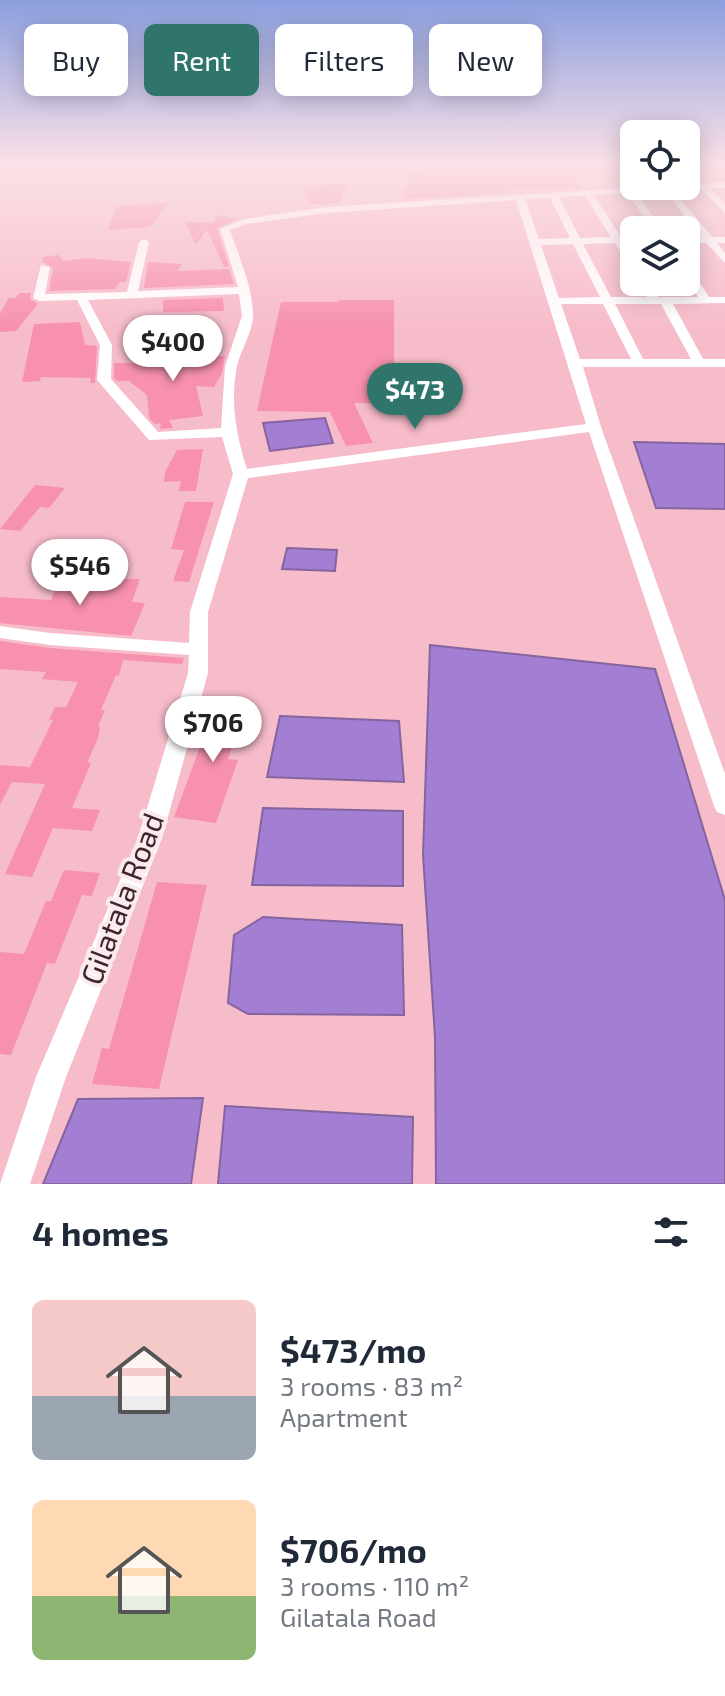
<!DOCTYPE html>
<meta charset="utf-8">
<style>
body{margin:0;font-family:"Exo 2",sans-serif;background:#f6f6f7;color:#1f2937;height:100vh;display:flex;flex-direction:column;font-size:30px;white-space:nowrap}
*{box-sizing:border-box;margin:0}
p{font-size:26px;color:#747a83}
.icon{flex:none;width:44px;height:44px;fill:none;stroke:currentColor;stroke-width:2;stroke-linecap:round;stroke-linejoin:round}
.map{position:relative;height:1184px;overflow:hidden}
.panel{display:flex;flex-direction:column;background:#fff;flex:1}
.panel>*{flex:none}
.banner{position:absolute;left:24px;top:24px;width:678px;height:72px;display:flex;gap:16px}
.tools{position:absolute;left:620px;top:120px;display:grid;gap:16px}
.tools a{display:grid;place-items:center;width:80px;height:80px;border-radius:12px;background:#fff;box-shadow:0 4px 20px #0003;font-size:40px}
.price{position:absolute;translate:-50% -68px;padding:0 18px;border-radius:28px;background:#fff;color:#222;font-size:26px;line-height:52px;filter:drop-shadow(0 2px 4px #0008)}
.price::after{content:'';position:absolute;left:50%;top:48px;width:24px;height:18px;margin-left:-12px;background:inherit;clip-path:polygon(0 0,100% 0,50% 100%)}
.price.current{background:#2f756b;color:#fff}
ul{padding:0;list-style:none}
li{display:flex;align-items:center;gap:24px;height:200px;padding:0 32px}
li span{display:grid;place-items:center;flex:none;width:224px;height:160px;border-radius:12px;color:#555}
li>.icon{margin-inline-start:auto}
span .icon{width:96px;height:96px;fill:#fffc;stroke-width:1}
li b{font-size:34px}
h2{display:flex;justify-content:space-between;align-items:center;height:96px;padding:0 32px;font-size:34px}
.tag{padding:0 28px;border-radius:12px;background:#fff;box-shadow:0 4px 20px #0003;font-size:28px;line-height:72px}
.tag.current{background:#2f756b;color:#fff}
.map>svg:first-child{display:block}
.water{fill:#a27fd2;stroke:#8564a0;stroke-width:2}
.building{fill:#f791ad}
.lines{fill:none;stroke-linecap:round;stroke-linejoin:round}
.street{fill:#fff;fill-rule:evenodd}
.labels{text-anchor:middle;stroke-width:8;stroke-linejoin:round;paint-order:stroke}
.street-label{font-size:30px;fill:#41252c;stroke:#faebee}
</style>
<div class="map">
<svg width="725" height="1184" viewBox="0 0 725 1184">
<rect width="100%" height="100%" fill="#f7bcca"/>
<!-- water -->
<path class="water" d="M325,418L333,443L270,451L263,423Z
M634,442L725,444V509L656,508Z
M287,548L337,550L335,571L282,569Z
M430,645L655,669L725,900V1184H436L435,1037L423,855Z
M280,716L399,721L404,782L267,777Z
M263,808L403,811V886L252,885Z
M263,917L402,925L404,1015L248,1014L228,1003L234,935Z
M203,1098L191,1184H43L78,1099Z
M225,1106L413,1117L412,1184H218Z"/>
<!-- building -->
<path class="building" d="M427,163L547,167V163H567L582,188L508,190V193L407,199L403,193L409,174L427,175Z
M348,183L338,203L324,204H310L303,185Z
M169,203L150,227L108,230L114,212L120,206Z
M217,215L237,219L217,228L229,267H224L207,230L196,245L185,222H214Z
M59,255L63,261L87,258L131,262L126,282H120L115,289L49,291L53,268L43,262V257Z
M148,262L182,264L177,271L229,269L234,284L144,288Z
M20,293H31L30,299L38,304L16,331L0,332V313L9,298H15Z
M223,298L224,311L163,312V300Z
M339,300H394V403H354L373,443L346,446L330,412L257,411L281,302H338Z
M80,322L85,345L97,346L95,383H90L91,378L41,377L40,381L22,382L34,324Z
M206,349H220L218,356H225L222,373L214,387L196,386L203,416L169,420L173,428L160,429L161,423L155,424L149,418L147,395L129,381H117L114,378V363H153L160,353L204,354Z
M203,449L196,491H179L181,481L164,482L165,472L177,450Z
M35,485L65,488L49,508L40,507L20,531L0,529Z
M185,502H214L189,582L173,581L184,550L171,549Z
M59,579H140L132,602L145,603L131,636L0,623V597L51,600Z
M0,641L50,648L184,658L182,664L123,660L119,676L116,675L101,710H105L98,726H100L98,738L87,763H91L72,808L100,810L92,831L53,828L32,877L5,874L45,784L12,782L0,805V765L30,767L53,720H49L55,707H66L78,682L42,679L46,672L0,669Z
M208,703L252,708L247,724L241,723L228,759L238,760L216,823L174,817L210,720L201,719Z
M64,870L100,873L92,896L82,895L55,964L47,963L11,1055L0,1054V952L24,954L46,901H51Z
M157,882L207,885L159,1089L92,1084L102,1048L109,1049Z"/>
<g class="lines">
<!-- street -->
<path class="street" d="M725,182V188H710L725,204V213L701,189L674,191L712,237H725V243H717L725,253V263L706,243H686V237H701L665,191L636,193L663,230H653L627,193L594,195L621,237H634V243H625L634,258V269L630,268L615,243L583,244L611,297H647L639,282H649L658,297H698L686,278V267L690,268L709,297H725V303L673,304L703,359H725V367H583L601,427L725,774V815L717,812L714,806L589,432L248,478L208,612V673L162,838L66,1077L30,1184H0L36,1077L138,838L188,673L189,655L50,645L0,638V626L50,633L189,643L190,612L233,474L222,437L149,440L97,380L100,345L77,300L39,301L33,298L41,265L50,267L45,294L127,292L139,242L144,239L149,242L138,291L238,287L220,229L244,219L326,207ZM585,196L611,237L580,238L559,197ZM550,198L570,238L539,239L525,199ZM516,200L586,424L247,469C236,435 230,401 237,366C241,349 254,330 253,313C252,285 239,257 230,230L246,224L326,213ZM573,244L600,297L559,298L541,245ZM239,294L242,316L225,366L221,428L158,432L111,379L112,345L88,300ZM561,304H603L631,359H580ZM615,304H661L691,359H643Z"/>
</g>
<!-- sky -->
<linearGradient id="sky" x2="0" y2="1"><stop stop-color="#8c9fdf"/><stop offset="0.5" stop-color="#fbe1e7"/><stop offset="1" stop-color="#fbe1e7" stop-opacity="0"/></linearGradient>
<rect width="725" height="329" fill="url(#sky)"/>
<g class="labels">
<!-- street labels -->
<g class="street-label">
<text transform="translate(123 899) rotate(-69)" y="10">Gilatala Road</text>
</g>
</g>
</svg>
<div class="tools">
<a><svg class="icon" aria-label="locate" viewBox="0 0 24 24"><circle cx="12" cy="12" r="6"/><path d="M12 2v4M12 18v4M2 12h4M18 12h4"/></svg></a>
<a><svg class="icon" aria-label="layers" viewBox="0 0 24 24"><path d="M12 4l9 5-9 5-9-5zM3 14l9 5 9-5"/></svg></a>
</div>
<b class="price" style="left:173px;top:383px">$400</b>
<b class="price current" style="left:415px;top:431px">$473</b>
<b class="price" style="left:80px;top:607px">$546</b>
<b class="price" style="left:213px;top:764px">$706</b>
<div class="banner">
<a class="tag">Buy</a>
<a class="tag current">Rent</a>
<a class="tag">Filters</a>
<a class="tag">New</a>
</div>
</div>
<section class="panel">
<h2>4 homes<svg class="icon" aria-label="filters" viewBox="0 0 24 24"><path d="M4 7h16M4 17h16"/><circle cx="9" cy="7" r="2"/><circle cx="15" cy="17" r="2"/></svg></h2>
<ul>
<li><span style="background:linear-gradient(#f6c9c9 60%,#9aa5b1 0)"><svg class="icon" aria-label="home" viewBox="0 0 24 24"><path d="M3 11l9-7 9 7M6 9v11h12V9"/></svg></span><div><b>$473/mo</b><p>3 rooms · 83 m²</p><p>Apartment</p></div></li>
<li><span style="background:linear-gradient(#ffd9b3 60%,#8fb573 0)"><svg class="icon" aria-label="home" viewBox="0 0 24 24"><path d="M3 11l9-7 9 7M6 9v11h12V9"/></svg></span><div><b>$706/mo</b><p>3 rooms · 110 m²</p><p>Gilatala Road</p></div></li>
</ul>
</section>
